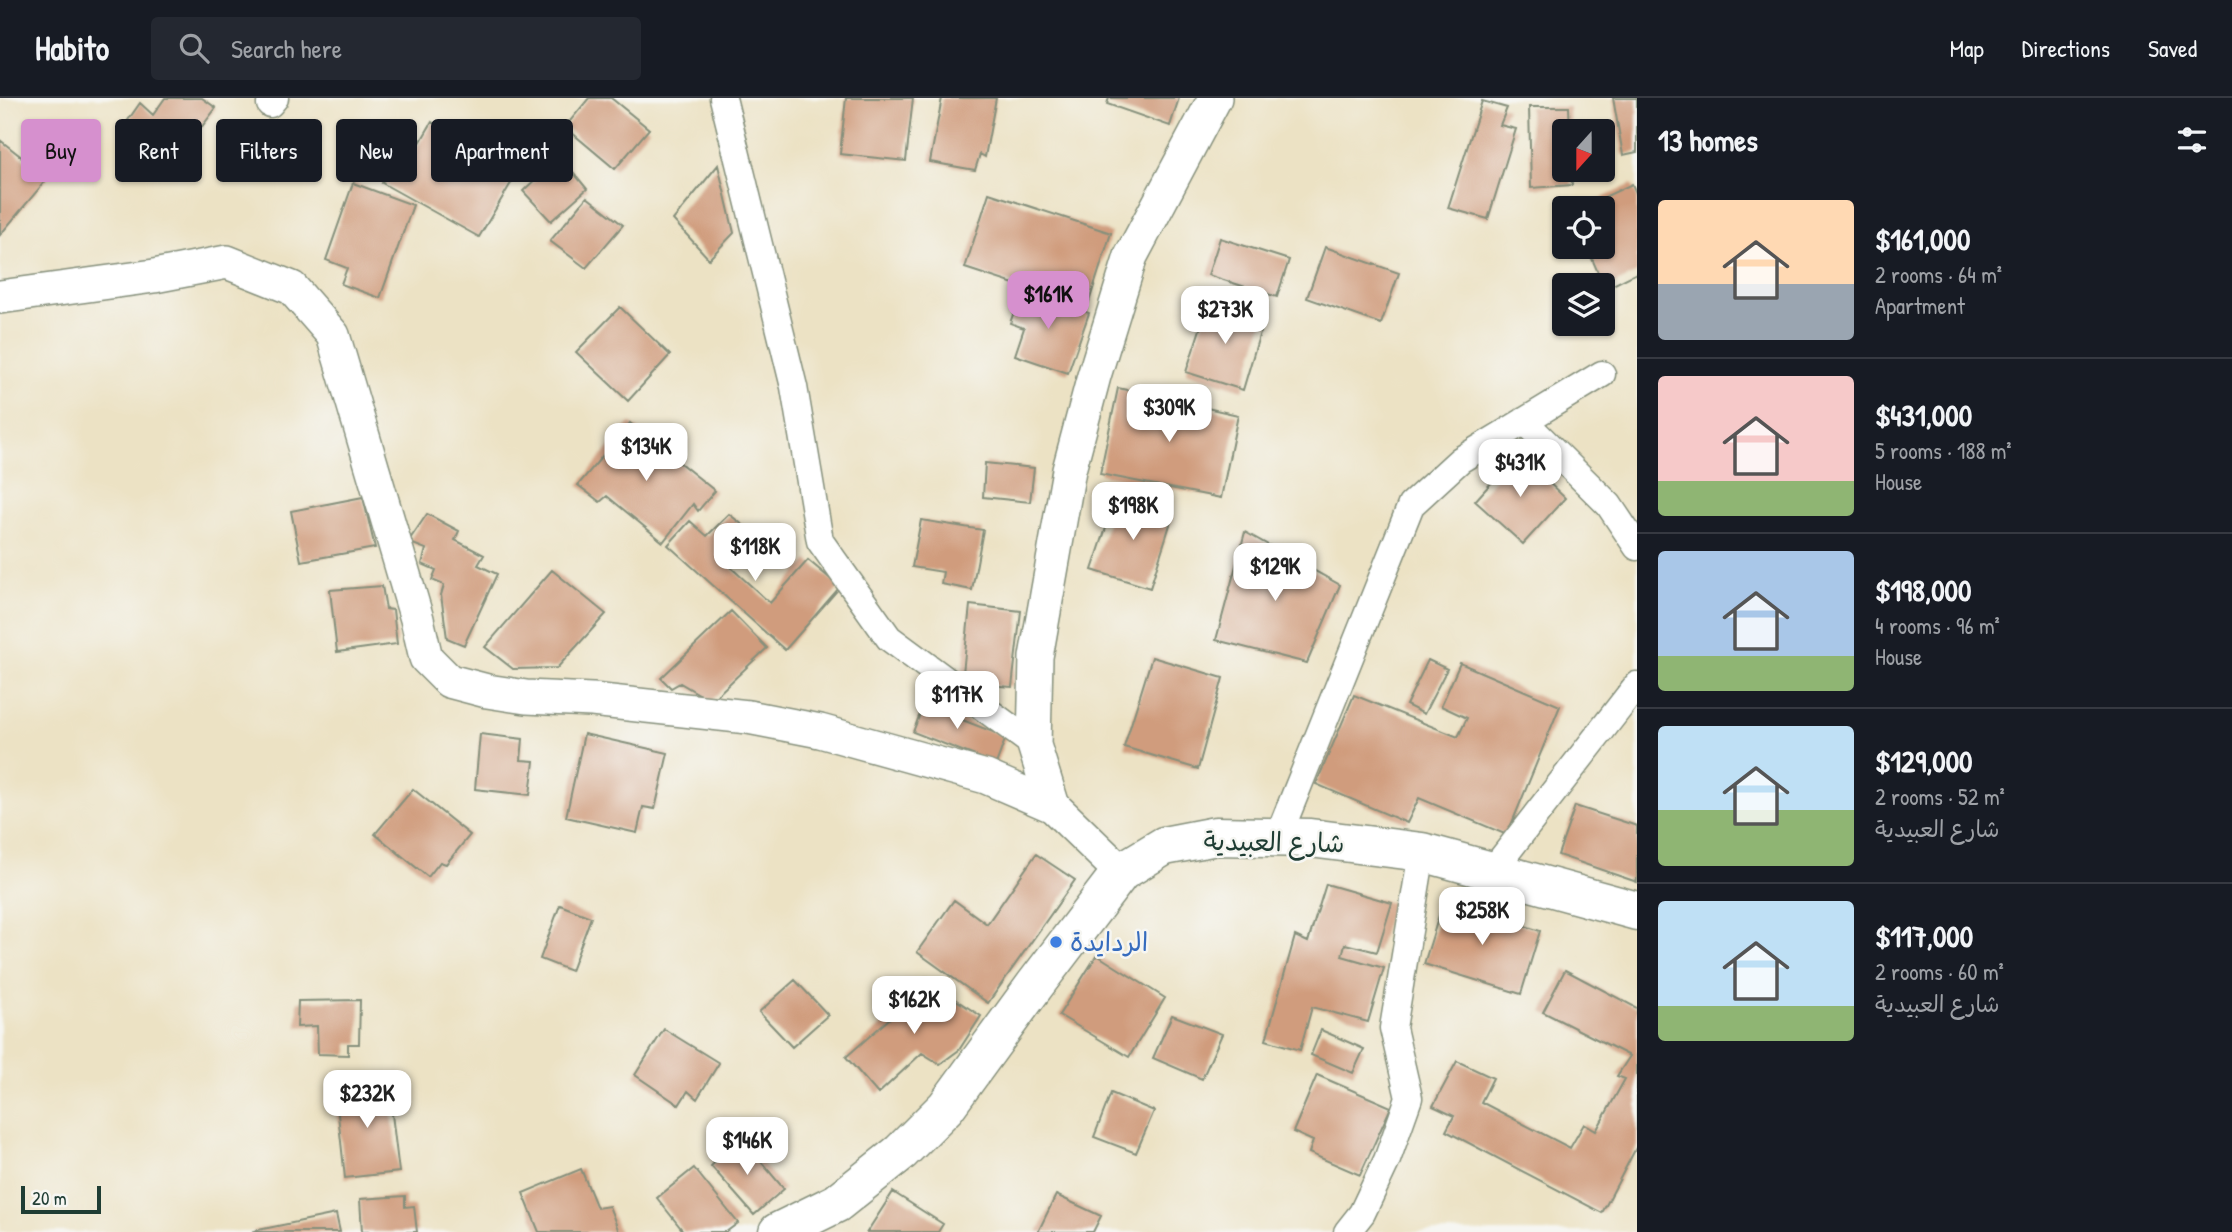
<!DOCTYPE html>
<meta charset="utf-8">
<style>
body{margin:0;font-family:"Patrick Hand","Playpen Sans Arabic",sans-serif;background:#242831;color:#f1f3f6;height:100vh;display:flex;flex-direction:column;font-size:26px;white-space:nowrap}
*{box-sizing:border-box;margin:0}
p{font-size:23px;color:#9ea1a6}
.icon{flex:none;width:38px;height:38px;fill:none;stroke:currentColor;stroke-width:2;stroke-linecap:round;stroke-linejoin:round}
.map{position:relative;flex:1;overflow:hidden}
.sheet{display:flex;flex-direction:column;background:#171b24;width:595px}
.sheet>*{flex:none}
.banner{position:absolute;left:21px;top:21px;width:665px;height:63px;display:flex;gap:14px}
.needle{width:46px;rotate:201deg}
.tools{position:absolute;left:1552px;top:21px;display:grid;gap:14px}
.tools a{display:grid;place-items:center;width:63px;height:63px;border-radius:7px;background:#171b24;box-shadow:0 2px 5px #0004;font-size:35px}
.scale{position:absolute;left:21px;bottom:18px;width:80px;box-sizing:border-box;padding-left:7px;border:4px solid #1f3d34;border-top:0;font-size:19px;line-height:24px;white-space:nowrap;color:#1f3d34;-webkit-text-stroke:5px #f6f6f2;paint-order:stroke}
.price{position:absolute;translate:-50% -60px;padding:0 16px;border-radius:14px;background:#fff;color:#222;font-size:23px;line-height:46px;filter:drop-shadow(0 2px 4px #0008)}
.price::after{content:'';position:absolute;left:50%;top:42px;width:21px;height:16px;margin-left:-10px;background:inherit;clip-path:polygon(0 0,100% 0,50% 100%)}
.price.current{background:#d690ce;color:#111}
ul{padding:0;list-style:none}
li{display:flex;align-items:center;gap:21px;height:175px;padding:0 21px}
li+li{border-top:2px solid #363941}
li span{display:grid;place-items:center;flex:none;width:196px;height:140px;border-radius:7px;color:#555}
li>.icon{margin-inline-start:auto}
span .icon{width:84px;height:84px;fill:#fffc;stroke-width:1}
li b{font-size:30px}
h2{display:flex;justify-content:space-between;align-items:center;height:84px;padding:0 21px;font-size:30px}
.chip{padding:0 24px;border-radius:7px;background:#171b24;box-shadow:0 2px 5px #0004;font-size:24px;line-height:63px}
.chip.current{background:#d690ce;color:#111}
header{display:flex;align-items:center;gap:42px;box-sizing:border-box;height:98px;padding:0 35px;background:#171b24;border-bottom:2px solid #363941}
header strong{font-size:33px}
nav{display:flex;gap:38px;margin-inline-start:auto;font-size:24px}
.search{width:490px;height:63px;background:#242831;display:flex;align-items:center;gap:18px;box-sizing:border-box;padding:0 24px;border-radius:7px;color:#9ea1a6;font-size:26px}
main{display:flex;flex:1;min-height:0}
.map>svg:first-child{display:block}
.building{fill:#d09c7d}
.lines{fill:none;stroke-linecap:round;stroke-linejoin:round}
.minor-casing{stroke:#86907c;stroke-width:29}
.tertiary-casing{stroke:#86907c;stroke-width:36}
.secondary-casing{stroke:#86907c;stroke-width:41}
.minor{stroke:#fff;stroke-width:26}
.tertiary{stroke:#fff;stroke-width:33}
.secondary{stroke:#fff;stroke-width:38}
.shop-dot{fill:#3f7fe0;stroke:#f6f6f2;stroke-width:2.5}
.labels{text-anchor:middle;stroke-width:5;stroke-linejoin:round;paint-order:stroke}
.street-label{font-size:26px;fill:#1f3d34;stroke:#f6f6f2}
.shop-label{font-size:26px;fill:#366cbe;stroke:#f6f6f2;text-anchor:start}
</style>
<header>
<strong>Habito</strong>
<div class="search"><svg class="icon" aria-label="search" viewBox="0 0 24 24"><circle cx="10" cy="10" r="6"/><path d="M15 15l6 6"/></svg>Search here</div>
<nav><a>Map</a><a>Directions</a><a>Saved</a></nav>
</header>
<main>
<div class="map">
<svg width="1637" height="1134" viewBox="0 0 1637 1134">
<rect width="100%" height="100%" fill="#f6f6f2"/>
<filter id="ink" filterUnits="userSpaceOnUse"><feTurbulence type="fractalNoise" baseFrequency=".0143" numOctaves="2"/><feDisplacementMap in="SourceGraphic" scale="14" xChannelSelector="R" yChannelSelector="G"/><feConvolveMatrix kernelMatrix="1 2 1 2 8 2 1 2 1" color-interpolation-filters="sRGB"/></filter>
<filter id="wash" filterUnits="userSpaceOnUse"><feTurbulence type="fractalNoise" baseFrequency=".00686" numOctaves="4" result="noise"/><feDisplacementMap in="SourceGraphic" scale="28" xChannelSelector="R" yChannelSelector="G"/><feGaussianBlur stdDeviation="1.57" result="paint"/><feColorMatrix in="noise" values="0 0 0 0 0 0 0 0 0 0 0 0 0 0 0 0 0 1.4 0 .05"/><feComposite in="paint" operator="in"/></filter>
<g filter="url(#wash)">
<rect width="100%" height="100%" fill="#ece2c4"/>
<g id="blocks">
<!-- building -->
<path class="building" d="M165,0H202L216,10L172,68L122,31L140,5L153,17Z
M589,0H611L649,31L615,71L565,29Z
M846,0H913L906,63L840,56Z
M942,0H996L985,59L980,56L975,72L930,64Z
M1109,0H1179L1170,28L1107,6Z
M1613,0H1637V54L1623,57Z
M1482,3L1507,10L1500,27L1516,31L1488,121L1448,110Z
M1529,9H1569L1570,33H1564V72H1571L1572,87L1531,90Z
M432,24L517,75L479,139L382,85L395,63L406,69Z
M0,42L48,80L0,137Z
M560,58L587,91L551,123L523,93Z
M718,67L734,135L709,161L673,122Z
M353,85L413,107L380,200L341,186L347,170L326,162Z
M1632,86L1637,97V175L1605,191L1587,149H1603V110H1581Z
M989,95L1111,135L1087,210L965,170Z
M587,99L623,127L586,170L550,143Z
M1220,140L1289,162L1277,199L1208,177Z
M1325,149L1399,175L1381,226L1307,200Z
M1022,192L1089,215L1068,275L1015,257L1024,230L1010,225Z
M1209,204L1264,221L1243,292L1186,274Z
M620,209L670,257L628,303L576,254Z
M1118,290L1238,317L1221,400L1100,376Z
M630,325L715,393L698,413L693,406L663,444L607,398L600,404L578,387Z
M1518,355L1565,400L1523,446L1475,403Z
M985,365L1034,370L1030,404L983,399Z
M1117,397L1173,417L1150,490L1092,472Z
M363,399L375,450L301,463L291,413Z
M427,416L459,433L455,442L484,457L478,467L497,476L464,547L447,540L441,497L444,487L432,482L436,472L422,466L426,451L408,444Z
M729,416L744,428L729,445L739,453L727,466L770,505L808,462L840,489L785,552L668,447L690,423L707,438Z
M921,422L983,432L972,492L941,486L943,474L912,469Z
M1245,434L1340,487L1307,565L1216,542Z
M552,472L606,516L557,570L513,571L485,549Z
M382,488L386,511L393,512L397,546L337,554L330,492Z
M970,507L1021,513L1012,589L962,585Z
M731,513L767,550L711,603L680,585L671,590L661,580Z
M1152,559L1223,580L1198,671L1124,649Z
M1428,562L1447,571L1424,616L1406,607Z
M1460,565L1560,608L1507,737L1419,700L1407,725L1316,686L1354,597L1458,639L1467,620L1441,608Z
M927,598L956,609L952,618L1006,639L996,666L913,634Z
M480,636L523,641L521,662L534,663L530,697L475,691Z
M584,636L668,655L655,711L643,709L637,735L566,719Z
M413,691L470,737L446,766L440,764L428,779L375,736Z
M1575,708L1637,728V784L1558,757Z
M1036,756L1075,782L988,905L917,854L954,802L987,826Z
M1326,786L1392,805L1377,854L1345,846L1342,858L1384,870L1368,924L1312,909L1300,952L1266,942L1295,838L1308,844Z
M1444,801L1540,833L1521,896L1424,866Z
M560,807L591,819L571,873L540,861Z
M1097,857L1165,900L1129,959L1059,917Z
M1565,872L1637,910V1048L1602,1115L1446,1033L1454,1018L1433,1008L1457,963L1493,980L1481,1004L1570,1050L1584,1026L1596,1033L1625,981L1617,978L1630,958L1543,914Z
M922,880L981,918L959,952L940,966L922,955L878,996L846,959L889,921L912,896Z
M795,882L828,917L792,949L759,914Z
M360,902L359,946H348V957L318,956L317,928L297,929L298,903Z
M1172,917L1222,936L1202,981L1153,960Z
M664,931L719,965L697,1001L688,993L679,1007L635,977Z
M1321,932L1364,951L1353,975L1311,957Z
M1317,977L1391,1009L1360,1077L1309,1055L1313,1043L1293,1034Z
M388,983L399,1074L345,1080L335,989Z
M1111,995L1154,1013L1136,1055L1094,1039Z
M741,1040L784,1091L754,1117L711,1068Z
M694,1070L738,1125L726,1134H684L657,1100Z
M581,1071L597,1110L609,1108L619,1134H539L523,1095Z
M893,1094L943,1126L938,1134H867Z
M1056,1097L1101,1118L1093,1134H1038Z
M405,1098V1109L414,1108L417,1134H362L360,1101Z
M336,1116L340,1134H254L253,1133Z"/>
</g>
</g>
<g filter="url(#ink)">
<use href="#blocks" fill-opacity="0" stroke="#86907c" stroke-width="2"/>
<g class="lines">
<!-- minor casing -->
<g class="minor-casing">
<path id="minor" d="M723,0L794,289L820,443L889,540L1034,647
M270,6L275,0
M1524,323L1609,407L1637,449
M1278,739L1411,407L1460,362L1602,276
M1493,772L1637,587
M1347,1134L1362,1115L1387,1062L1409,1000L1393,930L1422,754"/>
</g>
<!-- tertiary casing -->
<g class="tertiary-casing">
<path id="tertiary" d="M0,199L154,178L227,164L292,190L333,237L417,521L426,560L449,583L487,593L526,599L592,602L748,619L820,633L986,679L1053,708
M1121,774L1053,708L1034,647L1036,559L1069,372L1094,278L1131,158L1215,0"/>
</g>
<!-- secondary casing -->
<g class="secondary-casing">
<path id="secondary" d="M778,1134L837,1105L901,1054L946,1009L1035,887L1121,774L1164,748L1216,738L1310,740L1422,754L1637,813"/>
</g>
<!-- minor -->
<use href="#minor" class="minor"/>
<!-- tertiary -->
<use href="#tertiary" class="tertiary"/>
<!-- secondary -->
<use href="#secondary" class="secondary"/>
</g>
</g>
<!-- markers -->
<circle class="shop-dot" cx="1056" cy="844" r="7"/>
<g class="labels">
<!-- street labels -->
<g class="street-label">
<text transform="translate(1274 744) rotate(1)" y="9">شارع العبيدية</text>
</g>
<!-- shop labels -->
<g class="shop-label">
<text x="1070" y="853">الردايدة</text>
</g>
</g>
</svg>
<div class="tools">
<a><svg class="needle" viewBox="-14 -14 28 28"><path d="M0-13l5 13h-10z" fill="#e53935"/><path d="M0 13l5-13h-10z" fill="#9ea1a6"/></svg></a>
<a><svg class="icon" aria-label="locate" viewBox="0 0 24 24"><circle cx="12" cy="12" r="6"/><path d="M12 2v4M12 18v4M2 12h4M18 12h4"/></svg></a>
<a><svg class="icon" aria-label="layers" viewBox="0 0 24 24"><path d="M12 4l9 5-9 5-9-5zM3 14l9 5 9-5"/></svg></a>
</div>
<div class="scale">20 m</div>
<b class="price current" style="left:1048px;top:233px">$161K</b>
<b class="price" style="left:1225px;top:248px">$273K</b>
<b class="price" style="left:1169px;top:346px">$309K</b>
<b class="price" style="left:646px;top:385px">$134K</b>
<b class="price" style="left:1520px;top:401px">$431K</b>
<b class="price" style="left:1133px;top:444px">$198K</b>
<b class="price" style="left:755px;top:485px">$118K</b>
<b class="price" style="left:1275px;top:505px">$129K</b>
<b class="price" style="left:957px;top:633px">$117K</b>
<b class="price" style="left:1482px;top:849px">$258K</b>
<b class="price" style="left:914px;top:938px">$162K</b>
<b class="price" style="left:367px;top:1032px">$232K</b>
<b class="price" style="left:747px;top:1079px">$146K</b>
<div class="banner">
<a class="chip current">Buy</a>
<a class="chip">Rent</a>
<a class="chip">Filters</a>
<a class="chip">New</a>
<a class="chip">Apartment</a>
</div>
</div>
<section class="sheet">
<h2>13 homes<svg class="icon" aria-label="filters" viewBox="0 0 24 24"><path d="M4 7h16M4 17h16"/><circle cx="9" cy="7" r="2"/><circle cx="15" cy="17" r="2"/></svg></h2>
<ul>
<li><span style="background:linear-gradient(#ffd9b3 60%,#9aa5b1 0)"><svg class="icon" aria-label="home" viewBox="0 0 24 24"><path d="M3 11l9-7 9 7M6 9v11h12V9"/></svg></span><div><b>$161,000</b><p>2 rooms · 64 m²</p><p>Apartment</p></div></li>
<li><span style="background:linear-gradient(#f6c9c9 75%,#8fb573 0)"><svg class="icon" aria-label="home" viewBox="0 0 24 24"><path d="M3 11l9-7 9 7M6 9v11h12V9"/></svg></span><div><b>$431,000</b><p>5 rooms · 188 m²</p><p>House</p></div></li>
<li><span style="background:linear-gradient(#a9c7e8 75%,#8fb573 0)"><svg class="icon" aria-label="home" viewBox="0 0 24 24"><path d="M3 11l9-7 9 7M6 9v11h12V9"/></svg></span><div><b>$198,000</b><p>4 rooms · 96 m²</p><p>House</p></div></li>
<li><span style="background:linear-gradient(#bfe0f5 60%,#8fb573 0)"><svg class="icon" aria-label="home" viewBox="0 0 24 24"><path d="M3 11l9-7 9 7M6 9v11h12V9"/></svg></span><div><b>$129,000</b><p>2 rooms · 52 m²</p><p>شارع العبيدية</p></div></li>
<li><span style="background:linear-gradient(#bfe0f5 75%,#8fb573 0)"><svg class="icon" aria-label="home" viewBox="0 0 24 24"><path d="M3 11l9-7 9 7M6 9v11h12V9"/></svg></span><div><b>$117,000</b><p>2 rooms · 60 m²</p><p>شارع العبيدية</p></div></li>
</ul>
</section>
</main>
